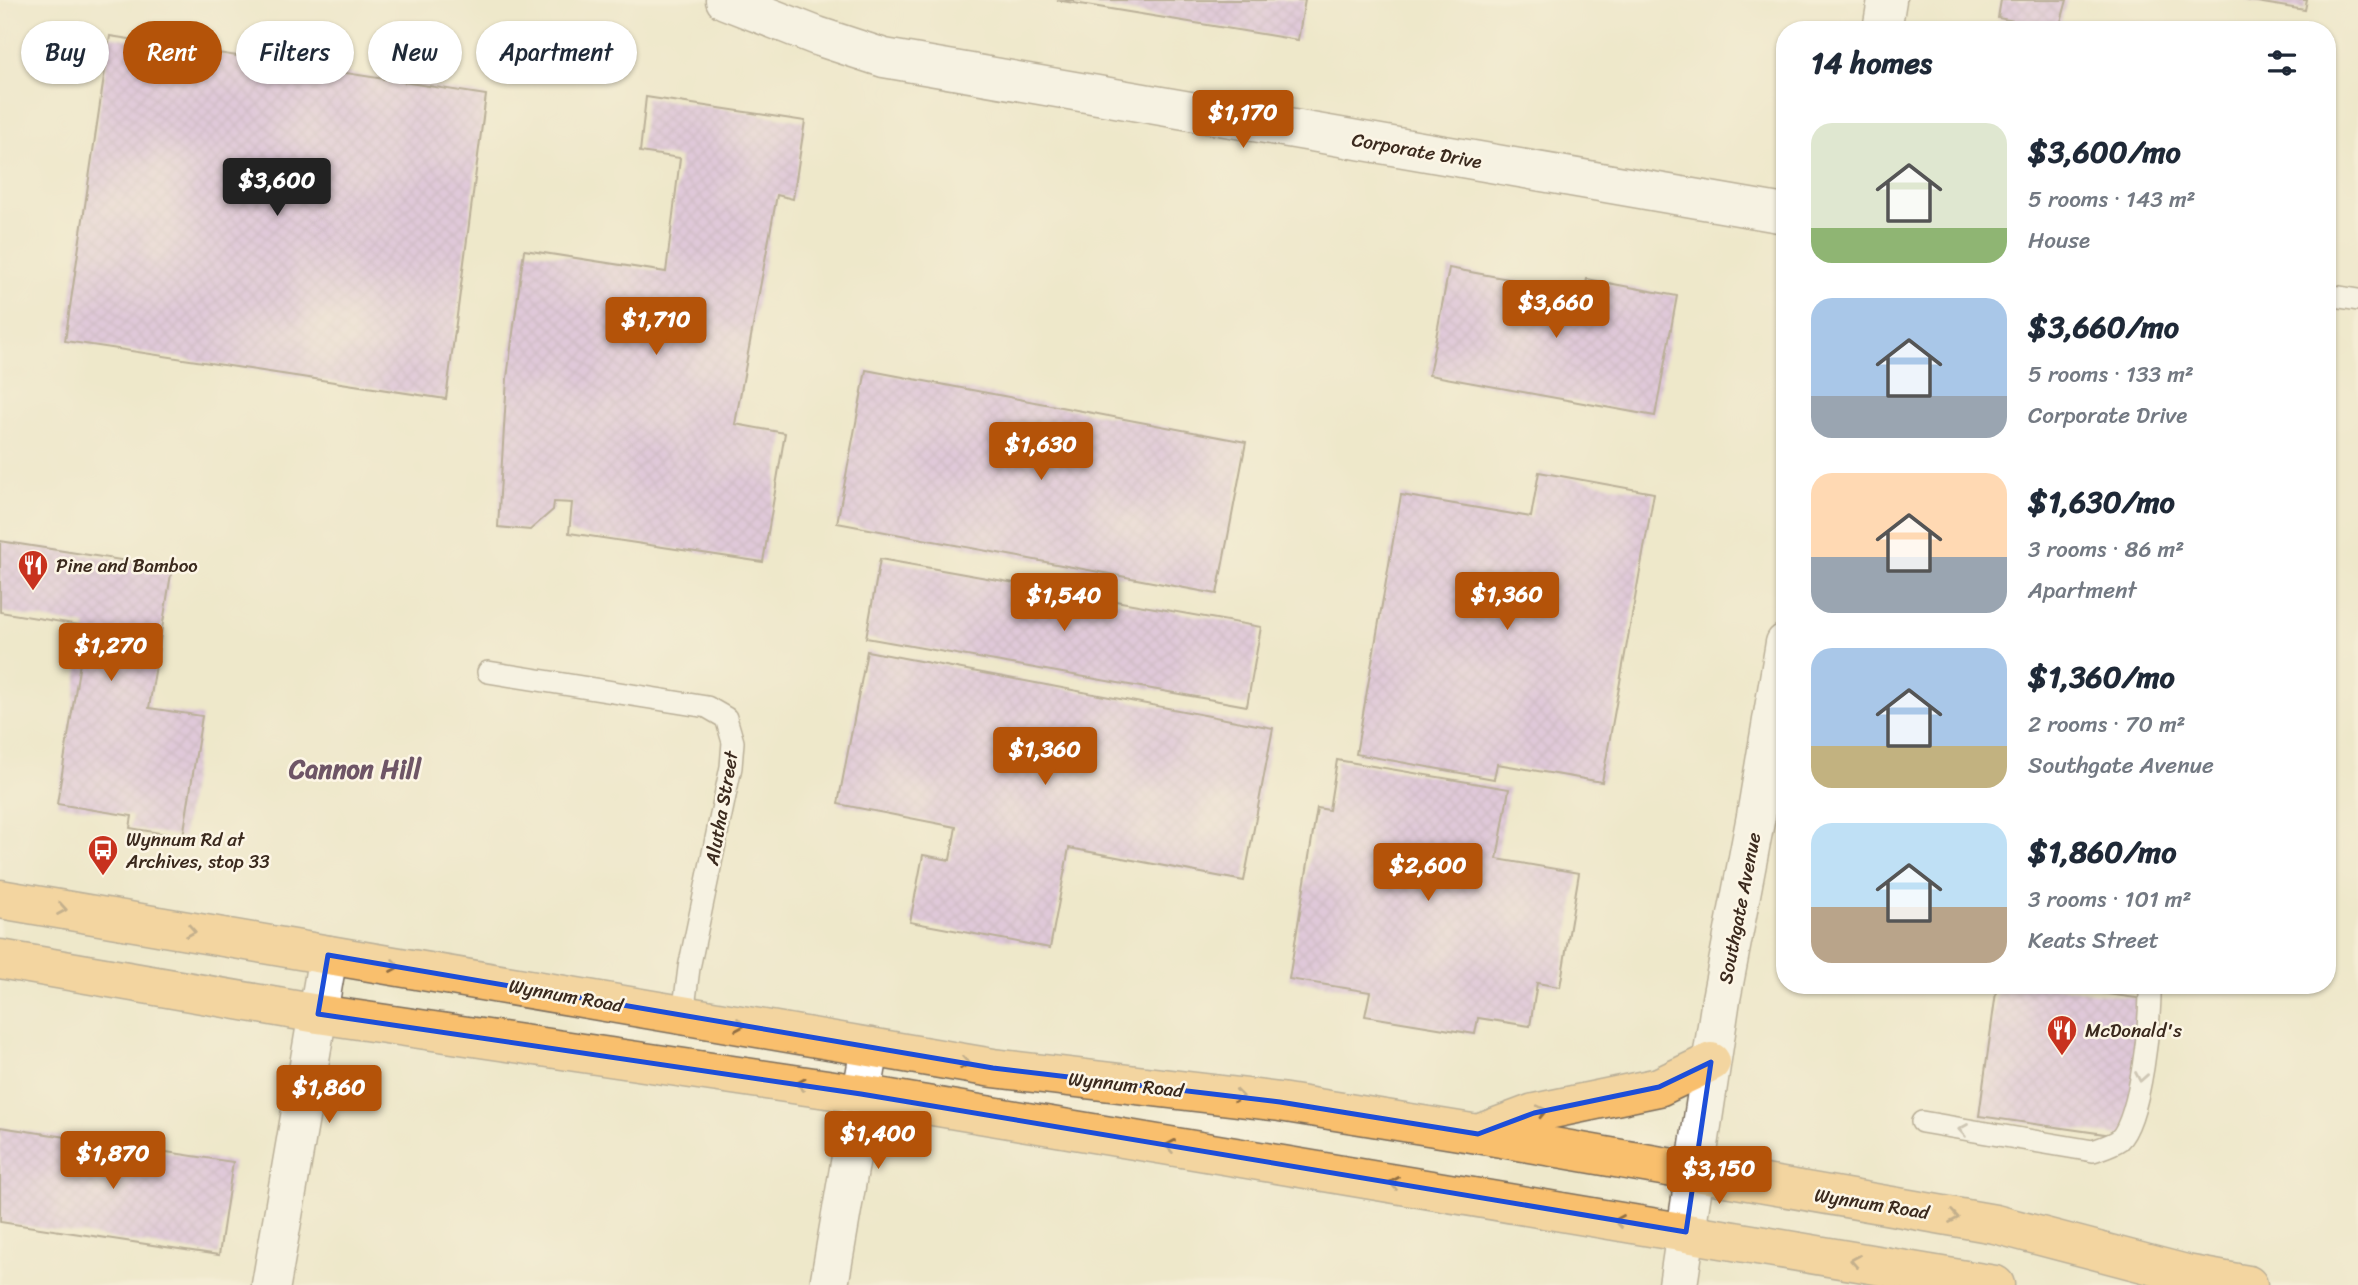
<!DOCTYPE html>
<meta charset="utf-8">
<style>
body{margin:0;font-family:Sriracha,sans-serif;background:#f2f2f3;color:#1f2937;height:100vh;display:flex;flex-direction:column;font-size:26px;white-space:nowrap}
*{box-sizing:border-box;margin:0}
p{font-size:23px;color:#747a83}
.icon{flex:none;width:38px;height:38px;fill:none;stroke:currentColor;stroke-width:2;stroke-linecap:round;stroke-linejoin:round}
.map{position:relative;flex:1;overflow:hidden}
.sheet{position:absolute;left:1776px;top:21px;width:560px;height:973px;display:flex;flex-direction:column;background:#fff;border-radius:28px;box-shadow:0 2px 5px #0004}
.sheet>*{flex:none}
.banner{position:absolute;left:21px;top:21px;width:665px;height:63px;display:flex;gap:14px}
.price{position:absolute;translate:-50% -60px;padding:0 16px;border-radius:7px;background:#b45309;color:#fff;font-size:23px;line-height:46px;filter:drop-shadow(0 2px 4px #0008)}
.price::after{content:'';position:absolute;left:50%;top:42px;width:21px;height:16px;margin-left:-10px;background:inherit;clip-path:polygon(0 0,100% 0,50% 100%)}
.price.on{background:#222;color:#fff}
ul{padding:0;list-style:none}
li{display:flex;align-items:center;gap:21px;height:175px;padding:0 35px}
li span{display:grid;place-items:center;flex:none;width:196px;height:140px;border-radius:21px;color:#555}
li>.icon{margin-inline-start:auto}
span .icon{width:84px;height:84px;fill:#fffc;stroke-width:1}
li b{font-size:30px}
h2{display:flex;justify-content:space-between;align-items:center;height:84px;padding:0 35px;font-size:30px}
.pill{padding:0 24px;border-radius:32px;background:#fff;box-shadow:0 2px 5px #0004;font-size:24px;line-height:63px}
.pill.on{background:#b45309;color:#fff}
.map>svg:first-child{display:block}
.building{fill:url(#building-cross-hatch)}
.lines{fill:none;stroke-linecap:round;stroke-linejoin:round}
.service-casing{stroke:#7a6c5b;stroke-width:24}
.minor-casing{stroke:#7a6c5b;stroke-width:41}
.primary-casing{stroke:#7a6c5b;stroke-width:41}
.service{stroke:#fff;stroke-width:21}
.minor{stroke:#fff;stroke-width:38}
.primary{stroke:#f9bf6d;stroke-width:38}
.oneway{stroke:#906d42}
.oneway2{stroke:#a79f9a}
.marked{fill:none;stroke:#1d4ed8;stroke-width:5;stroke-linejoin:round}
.labels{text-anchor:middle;stroke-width:5;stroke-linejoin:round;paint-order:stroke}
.street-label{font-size:19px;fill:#3b2a1e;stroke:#fcf5e5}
.poi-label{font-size:19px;fill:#3b2a1e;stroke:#fcf5e5;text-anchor:start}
.district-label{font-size:26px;font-weight:bold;fill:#6e5566;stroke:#fcf5e5}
</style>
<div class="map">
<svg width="2358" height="1285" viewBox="0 0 2358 1285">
<defs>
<pattern id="building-cross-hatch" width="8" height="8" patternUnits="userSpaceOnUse" patternTransform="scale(1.75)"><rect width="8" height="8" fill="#cea4eb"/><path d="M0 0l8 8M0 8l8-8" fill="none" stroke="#a886be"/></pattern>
</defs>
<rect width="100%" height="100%" fill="#fcf5e5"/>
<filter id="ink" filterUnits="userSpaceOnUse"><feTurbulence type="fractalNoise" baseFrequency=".0143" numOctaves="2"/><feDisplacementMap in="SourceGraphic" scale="14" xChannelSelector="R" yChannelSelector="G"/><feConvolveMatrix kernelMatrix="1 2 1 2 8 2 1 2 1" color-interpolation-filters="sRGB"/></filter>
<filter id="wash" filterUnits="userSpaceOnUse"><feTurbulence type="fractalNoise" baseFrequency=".00686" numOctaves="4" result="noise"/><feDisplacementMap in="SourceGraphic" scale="28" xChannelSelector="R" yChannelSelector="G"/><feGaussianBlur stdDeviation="1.57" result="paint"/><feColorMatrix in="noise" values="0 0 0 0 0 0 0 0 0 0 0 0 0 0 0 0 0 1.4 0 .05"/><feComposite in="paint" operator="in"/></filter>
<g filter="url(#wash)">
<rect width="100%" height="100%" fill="#eee8cb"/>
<g id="blocks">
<!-- building -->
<path class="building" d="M1056,0H1305L1298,40Z
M2001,0H2067L2059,29L1998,18Z
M2245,0H2307L2305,10Z
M110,36L486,95L446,399L65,341Z
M646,97L805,121L793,199L777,195L735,424L785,433L763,562L569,533L572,503L554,502L553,510L530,530L498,527L507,378L524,250L666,272L680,158L640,152Z
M1449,268L1584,293L1587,279L1677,296L1655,416L1429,375Z
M866,370L1246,442L1217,594L837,523Z
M1539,472L1654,493L1602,782L1497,764L1494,779L1356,754L1401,495L1531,517Z
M0,541L172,568L149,708L202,716L183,837L130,828L132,816L57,804L86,626L0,612Z
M880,559L1261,627L1247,706L866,638Z
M867,651L1273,728L1244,881L1069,848L1050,948L910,922L923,855L950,860L956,827L838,804Z
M1337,760L1509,789L1497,859L1579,873L1560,987L1537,983L1530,1026L1478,1018L1475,1034L1365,1016L1370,992L1289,979L1317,808L1329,810Z
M1997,985H2041L2144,999L2126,1137L1979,1116Z
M0,1127L233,1162L219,1255L0,1222Z"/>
</g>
</g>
<g filter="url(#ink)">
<use href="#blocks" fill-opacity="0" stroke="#7a6c5b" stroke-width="2"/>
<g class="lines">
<!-- service casing -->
<g class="service-casing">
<path id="service" d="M2328,295L2358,300
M488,672L707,707L726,718L733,742L731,767L689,968L683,1015
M1922,1122L2093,1151C2101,1148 2112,1145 2119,1140C2141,1120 2151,1016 2150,985"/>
</g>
<!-- minor casing -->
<g class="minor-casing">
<path id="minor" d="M725,0L817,36L884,58L1785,214
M1882,30L1887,0
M271,1285L328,955
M829,1285L870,1047
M1678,1285L1721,999L1756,816L1785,643"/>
</g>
<!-- primary casing -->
<g class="primary-casing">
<path id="primary" d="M0,899L993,1068L1280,1102L1478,1134L1995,1224L2186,1274L2248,1285
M0,959L318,1014L861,1094L1995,1285
M1478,1134L1534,1113L1659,1087L1711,1062"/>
</g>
<!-- service -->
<use href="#service" class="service"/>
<!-- minor -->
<use href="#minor" class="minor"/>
<!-- primary -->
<use href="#primary" class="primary"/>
</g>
<!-- one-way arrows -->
<defs><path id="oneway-chevron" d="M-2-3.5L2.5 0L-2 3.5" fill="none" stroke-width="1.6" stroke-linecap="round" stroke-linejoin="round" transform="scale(1.75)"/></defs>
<g class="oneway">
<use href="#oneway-chevron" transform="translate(62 909) rotate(10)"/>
<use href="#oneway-chevron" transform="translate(191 931) rotate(10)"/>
<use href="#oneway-chevron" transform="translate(395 966) rotate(10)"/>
<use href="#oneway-chevron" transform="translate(740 1025) rotate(10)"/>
<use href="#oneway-chevron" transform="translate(965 1063) rotate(9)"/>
<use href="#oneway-chevron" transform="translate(801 1084) rotate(-171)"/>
<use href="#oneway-chevron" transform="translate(1239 1096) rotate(7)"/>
<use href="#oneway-chevron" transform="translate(1542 1111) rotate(-13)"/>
<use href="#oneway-chevron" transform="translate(1170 1146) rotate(-170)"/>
<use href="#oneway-chevron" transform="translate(1394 1183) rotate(-170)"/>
<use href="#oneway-chevron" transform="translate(1954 1217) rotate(10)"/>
<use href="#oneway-chevron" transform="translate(1619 1221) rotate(-170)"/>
<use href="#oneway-chevron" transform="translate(1855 1261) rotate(-170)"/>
</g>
<g class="oneway2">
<use href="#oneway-chevron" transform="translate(2141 1077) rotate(100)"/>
<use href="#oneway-chevron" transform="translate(1963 1130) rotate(-170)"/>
</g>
</g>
<!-- marked area -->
<path d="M0 0H2358V1285H0ZM328,955L993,1068L1280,1102L1478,1134L1534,1113L1659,1087L1711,1062L1686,1232L861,1094L318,1014Z" fill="#eee8cb" fill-opacity=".55" fill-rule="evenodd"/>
<path class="marked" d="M328,955L993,1068L1280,1102L1478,1134L1534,1113L1659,1087L1711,1062L1686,1232L861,1094L318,1014Z"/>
<!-- icons -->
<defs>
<g id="restaurant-pin" transform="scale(1.575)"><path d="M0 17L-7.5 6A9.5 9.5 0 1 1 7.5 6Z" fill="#c8321e" stroke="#fcf5e5"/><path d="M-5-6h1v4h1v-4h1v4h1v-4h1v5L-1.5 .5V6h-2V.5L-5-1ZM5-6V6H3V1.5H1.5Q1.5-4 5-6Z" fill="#fff"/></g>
<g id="bus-pin" transform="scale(1.575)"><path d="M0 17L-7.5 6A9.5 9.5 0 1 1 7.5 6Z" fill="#c8321e" stroke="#fcf5e5"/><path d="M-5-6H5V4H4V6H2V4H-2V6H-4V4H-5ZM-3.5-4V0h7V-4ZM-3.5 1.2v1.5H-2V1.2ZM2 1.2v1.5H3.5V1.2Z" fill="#fff"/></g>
</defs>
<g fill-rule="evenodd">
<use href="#restaurant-pin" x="33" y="565"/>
<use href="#bus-pin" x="103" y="850"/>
<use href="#restaurant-pin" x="2062" y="1030"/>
</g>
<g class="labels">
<!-- street labels -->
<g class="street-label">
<text transform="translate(1417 150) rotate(10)" y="7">Corporate Drive</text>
<text transform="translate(721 808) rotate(-80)" y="7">Alutha Street</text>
<text transform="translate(1739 908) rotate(-79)" y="7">Southgate Avenue</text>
<text transform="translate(566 995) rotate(10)" y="7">Wynnum Road</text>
<text transform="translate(1126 1084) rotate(6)" y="7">Wynnum Road</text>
<text transform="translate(1872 1203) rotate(9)" y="7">Wynnum Road</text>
</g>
<!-- poi labels -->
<g class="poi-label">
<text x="56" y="572">Pine and Bamboo</text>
<text x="126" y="846">Wynnum Rd at<tspan x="126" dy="22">Archives, stop 33</tspan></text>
<text x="2085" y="1037">McDonald's</text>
</g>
<!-- district labels -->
<g class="district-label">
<text x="355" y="778">Cannon Hill</text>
</g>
</g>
</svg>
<b class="price" style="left:1243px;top:150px">$1,170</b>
<b class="price on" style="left:277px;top:218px">$3,600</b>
<b class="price" style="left:1556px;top:340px">$3,660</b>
<b class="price" style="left:656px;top:357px">$1,710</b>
<b class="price" style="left:1041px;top:482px">$1,630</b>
<b class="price" style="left:1507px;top:632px">$1,360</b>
<b class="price" style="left:1064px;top:633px">$1,540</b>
<b class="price" style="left:111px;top:683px">$1,270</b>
<b class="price" style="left:1045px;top:787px">$1,360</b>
<b class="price" style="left:1428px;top:903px">$2,600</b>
<b class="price" style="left:329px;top:1125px">$1,860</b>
<b class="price" style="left:878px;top:1171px">$1,400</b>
<b class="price" style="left:113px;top:1191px">$1,870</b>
<b class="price" style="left:1719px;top:1206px">$3,150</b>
<div class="banner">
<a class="pill">Buy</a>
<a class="pill on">Rent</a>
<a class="pill">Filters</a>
<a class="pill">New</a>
<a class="pill">Apartment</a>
</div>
<section class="sheet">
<h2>14 homes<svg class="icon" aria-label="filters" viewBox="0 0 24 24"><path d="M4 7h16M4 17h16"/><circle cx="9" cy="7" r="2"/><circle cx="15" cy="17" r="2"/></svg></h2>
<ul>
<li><span style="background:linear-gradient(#dfe7d0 75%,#8fb573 0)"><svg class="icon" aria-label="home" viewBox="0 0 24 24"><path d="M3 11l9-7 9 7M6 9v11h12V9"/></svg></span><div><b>$3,600/mo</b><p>5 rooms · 143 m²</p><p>House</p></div></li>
<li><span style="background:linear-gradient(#a9c7e8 70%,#9aa5b1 0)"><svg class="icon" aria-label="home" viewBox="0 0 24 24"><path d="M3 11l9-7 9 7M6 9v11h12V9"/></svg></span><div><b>$3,660/mo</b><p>5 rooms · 133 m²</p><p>Corporate Drive</p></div></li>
<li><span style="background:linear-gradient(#ffd9b3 60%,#9aa5b1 0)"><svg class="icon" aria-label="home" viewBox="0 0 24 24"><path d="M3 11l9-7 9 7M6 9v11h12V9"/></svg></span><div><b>$1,630/mo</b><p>3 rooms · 86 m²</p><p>Apartment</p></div></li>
<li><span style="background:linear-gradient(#a9c7e8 70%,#c2b280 0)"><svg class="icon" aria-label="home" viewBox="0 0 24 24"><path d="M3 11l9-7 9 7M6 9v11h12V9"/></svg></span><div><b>$1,360/mo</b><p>2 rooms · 70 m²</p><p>Southgate Avenue</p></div></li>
<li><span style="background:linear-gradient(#bfe0f5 60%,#b9a48a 0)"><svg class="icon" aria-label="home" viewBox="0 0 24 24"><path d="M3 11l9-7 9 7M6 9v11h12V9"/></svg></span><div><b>$1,860/mo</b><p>3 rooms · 101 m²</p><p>Keats Street</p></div></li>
</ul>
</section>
</div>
